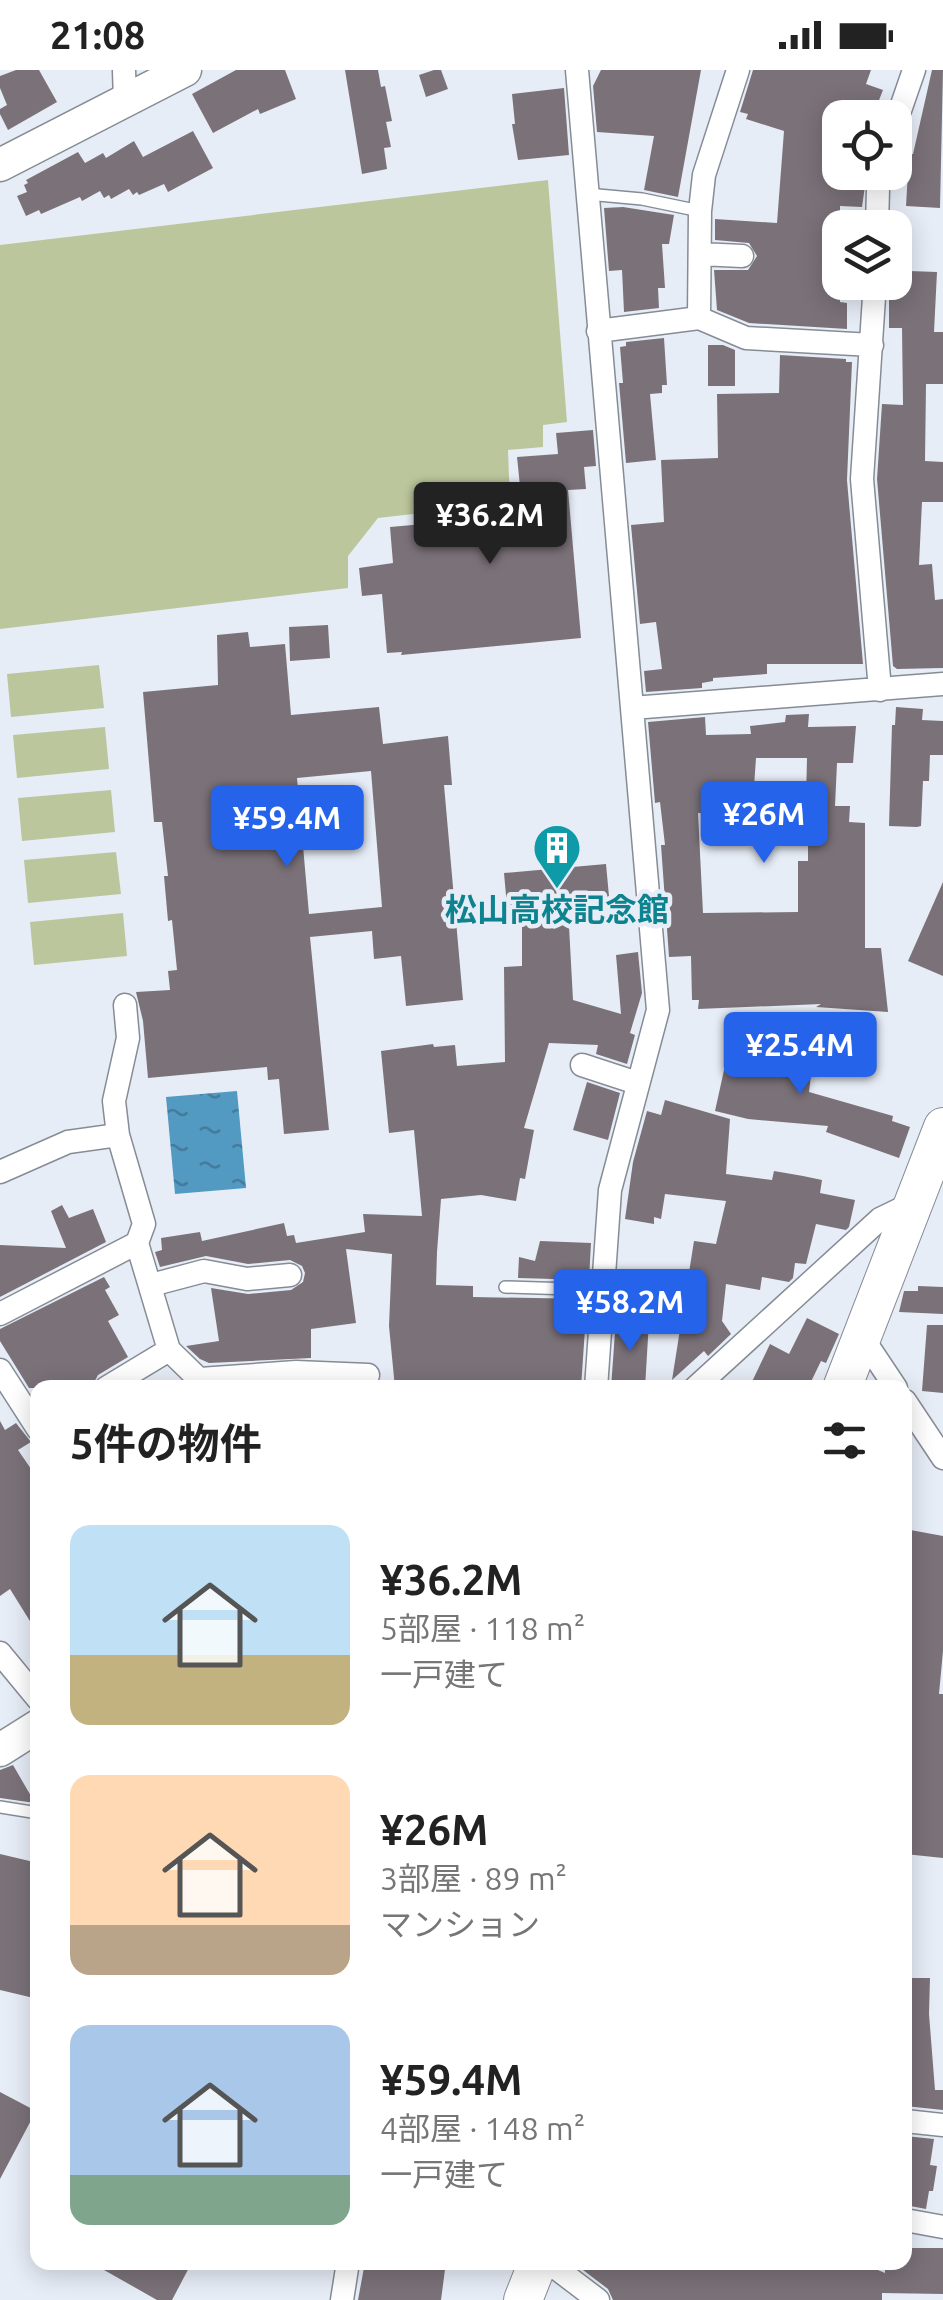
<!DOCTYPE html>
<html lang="ja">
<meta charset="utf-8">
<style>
body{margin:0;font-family:Ubuntu,"Noto Sans JP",sans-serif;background:#f2f2f2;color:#222;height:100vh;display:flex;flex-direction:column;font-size:38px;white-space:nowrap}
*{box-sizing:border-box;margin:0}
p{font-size:32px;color:#767676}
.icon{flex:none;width:55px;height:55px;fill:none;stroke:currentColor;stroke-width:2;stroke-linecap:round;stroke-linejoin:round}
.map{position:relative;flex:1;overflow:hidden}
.drawer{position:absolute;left:30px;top:1310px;width:882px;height:890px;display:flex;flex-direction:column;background:#fff;border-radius:20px;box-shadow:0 5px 25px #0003}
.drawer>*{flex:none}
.controls{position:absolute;left:822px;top:30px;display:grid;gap:20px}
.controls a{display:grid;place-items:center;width:90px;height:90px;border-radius:20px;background:#fff;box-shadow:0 5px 25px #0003;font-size:50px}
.price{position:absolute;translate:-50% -85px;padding:0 22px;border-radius:10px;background:#2563eb;color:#fff;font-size:32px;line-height:65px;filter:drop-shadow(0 2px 5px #0008)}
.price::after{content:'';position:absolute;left:50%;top:60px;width:30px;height:22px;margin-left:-15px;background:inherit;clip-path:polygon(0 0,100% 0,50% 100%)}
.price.selected{background:#222;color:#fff}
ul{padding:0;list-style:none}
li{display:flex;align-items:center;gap:30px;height:250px;padding:0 40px}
li span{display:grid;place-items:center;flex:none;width:280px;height:200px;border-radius:20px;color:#555}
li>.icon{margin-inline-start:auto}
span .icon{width:120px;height:120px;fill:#fffc;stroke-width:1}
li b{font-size:42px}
h2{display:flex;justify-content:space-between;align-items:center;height:120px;padding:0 40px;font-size:42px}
.status{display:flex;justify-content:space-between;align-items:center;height:70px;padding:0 50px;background:#fff;direction:ltr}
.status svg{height:28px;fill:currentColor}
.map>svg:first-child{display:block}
.green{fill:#bbc69d}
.water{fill:url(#water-ripples)}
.building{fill:#7b7279;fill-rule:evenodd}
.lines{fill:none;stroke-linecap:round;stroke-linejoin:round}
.lane-casing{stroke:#868c95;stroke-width:14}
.street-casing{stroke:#868c95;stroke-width:25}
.secondary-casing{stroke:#868c95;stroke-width:35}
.primary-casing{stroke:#868c95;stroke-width:40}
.lane{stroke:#fff;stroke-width:11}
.street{stroke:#fff;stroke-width:22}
.secondary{stroke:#fff;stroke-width:32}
.primary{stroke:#fff;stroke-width:38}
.labels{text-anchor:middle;stroke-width:9;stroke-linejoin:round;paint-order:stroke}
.culture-label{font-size:32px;font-weight:bold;fill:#0d838f;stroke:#e7edf7}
</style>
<div class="status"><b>21:08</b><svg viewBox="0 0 49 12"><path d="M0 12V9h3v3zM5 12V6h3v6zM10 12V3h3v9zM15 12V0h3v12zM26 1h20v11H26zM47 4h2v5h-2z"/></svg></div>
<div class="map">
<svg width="943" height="2230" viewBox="0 0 943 2230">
<defs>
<pattern id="water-ripples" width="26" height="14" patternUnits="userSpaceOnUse" patternTransform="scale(2.5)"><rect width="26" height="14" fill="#529ac1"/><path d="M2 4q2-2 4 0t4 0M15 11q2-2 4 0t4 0" fill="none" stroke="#437c9c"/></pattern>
</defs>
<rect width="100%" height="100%" fill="#e7edf7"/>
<!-- green -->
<path class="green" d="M548,110L567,352L543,355V377L508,380L510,433L378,448L348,486V518L0,559V175Z
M99,595L104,638L11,647L7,604Z
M105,657L109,699L17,708L13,665Z
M111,720L115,762L22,771L18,728Z
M116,782L121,824L28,833L24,790Z
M123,843L127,886L34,895L30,852Z"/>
<!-- water -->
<path class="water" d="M237,1021L246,1118L175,1124L166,1027Z"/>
<!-- building -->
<path class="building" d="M16,0H39L57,32L8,60L0,44V39L7,35L0,18V6Z
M236,0H285L296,29L260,44L258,39L213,63L192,24Z
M345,0H378L381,17L385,16L392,51L386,52L391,77L384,78L387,99L362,104Z
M434,0H441L448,19L426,27L419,5Z
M601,0H701L678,127L644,120L654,66L597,62L593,16Z
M753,0H871L866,14L883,20L872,48H840V102H867L862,137L840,136V232L847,233V259L749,253L717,240L714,200H748L757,186L749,173L715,170V149L777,153L784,61L746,49L748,44L740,42Z
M932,0H943L940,138L906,136L909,84H913Z
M564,18L569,85L518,90L512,54H515L512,24Z
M193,61L213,98L168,122L164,114L139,125L137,122L133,125L129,119L111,129L109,125L104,128L100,121L82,131L80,127L41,144L39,140L26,146L17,126L27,122L24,115L28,113L26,110L78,82L85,93L103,83L106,88L134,71L143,87Z
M623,137L674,145L669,174H662L665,218H658L659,238L624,242L622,200L609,201L604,138Z
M909,201L937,202L934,262H943V314H926L925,391L943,392V432H922L919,495L932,494L935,530L943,529V598L897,599L893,596L877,409L882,334L903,335L902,258H889V226L894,227L895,203L909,204Z
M664,268L667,315H662V323L650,324L656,390L626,393L619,313H623L620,277L626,276V272Z
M708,275H723L735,280V316H708Z
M780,285L846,289V292H852L847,410L863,594H767V604L713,608V611L702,613V618L646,622L644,601L662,599L656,552L640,554L631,455L664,452L661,390L718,388L717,324L779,323Z
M593,360L596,396L584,397L586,419L568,420L581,568L401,585L402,582L387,583L382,524L362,526L359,498L393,493L390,457L523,445L517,387L558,384L556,363Z
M328,555L330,588L290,591L289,557Z
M248,562L250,577L285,574L291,645L379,637L383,674L448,666L452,715H444L463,930L406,936L401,886L374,889L372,861L310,867L329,1060L284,1064L279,1009L268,1010L267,997L148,1008L143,951L136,922L170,920L168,901L177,900L172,850L168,851L164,806H168L162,752H154L143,622L218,615L217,565ZM371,701L382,837L309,844L297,708Z
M896,637L923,639L922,650L943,651V685H930L929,711H923L921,756L917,757L889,756L892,655H895Z
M809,644L808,657L856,656L853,693H837L835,736H850L849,752L865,753V878H881L888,942L816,937L821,934L698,939L699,930H692L691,886L669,887L661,775H665L660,732L655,733L648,652L705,647L706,665L751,664L750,656L785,652L786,645ZM756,688H807L806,729H815L813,770H808V791H798V842L703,843L698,743L752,746Z
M606,794L610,837L586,840L587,854L569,856L573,930L621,944L616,885L638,882L642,923L630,963L635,965L627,994L596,984L598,975L549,973L524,1058L534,1060L525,1109L520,1108L516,1131L481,1125L441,1129L437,1182L436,1215L473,1216V1227L587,1229L581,1318H514V1315L426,1310L427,1318H395L389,1256L392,1184L346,1179L356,1253L311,1259V1288L209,1293L200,1289L186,1276L219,1271L211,1218L248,1224L291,1220L303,1212L305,1203L302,1196L290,1190L248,1194L206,1186L160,1197L155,1182L162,1180L161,1168L200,1162L202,1171L284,1153L287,1166L294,1165L296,1173L365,1162L363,1144L422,1146L414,1060L389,1063L381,981L433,974L434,977L455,975L457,996L505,992L504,897L522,896V846L508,848L504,803Z
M943,812V906L908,891Z
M798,947L793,994L812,996L809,1022L893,1046L892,1051L910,1057L899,1088L826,1062L828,1056L748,1049L715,1041L726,991L751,996L754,973Z
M587,1012L620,1023L608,1070L573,1060Z
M665,1030L730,1049L726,1104L772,1110L774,1101L803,1106L822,1110L820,1123L855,1130L849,1157L846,1160L816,1154L806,1194L795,1193L793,1208L789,1212L762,1207L760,1220L726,1214L722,1251L731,1264L708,1286L704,1281L672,1310L694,1171L716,1174L726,1131L665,1124L661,1149L654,1147V1154L625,1149L633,1092L647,1041L661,1045Z
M62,1135L69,1148L93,1139L106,1172L0,1227V1175L66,1178L51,1141Z
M540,1171L591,1173L589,1210L518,1208L519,1187L535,1191Z
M104,1207L110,1217L105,1220L119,1245L108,1251L128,1287L98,1305L91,1318H29L0,1271V1259Z
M918,1216L943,1217V1244L899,1242L904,1221H918Z
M616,1248L649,1251L645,1318H611Z
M807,1248L839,1264L826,1293L821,1291L808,1318H749L770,1274L789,1284Z
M927,1255H943V1323L922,1321Z
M0,1351L5,1360L16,1353L31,1372L18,1380L38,1409V1564L10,1519L0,1526Z
M905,1459L943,1466V1581L939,1624H943V1788L905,1784V1602L909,1551L905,1550Z
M13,1695L35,1733L0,1728V1700Z
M0,1784L38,1793V1929L0,1920Z
M905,1908H930L929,1944L935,2020H943V2040L905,2036Z
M0,2022L36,2041L0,2109Z
M905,2066L934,2069L930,2095L937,2096L933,2121H929L926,2139L905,2135Z
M905,2178H943V2224L882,2223V2230H613L608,2219L583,2200L588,2192H859L885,2203V2192H905Z
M90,2192H192L172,2230H157Z
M365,2192H446L441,2230H358Z"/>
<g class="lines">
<!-- lane casing -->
<g class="lane-casing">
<path id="lane" d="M587,124L642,129L700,141
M505,1217L602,1220
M0,1737L38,1743"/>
</g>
<!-- street casing -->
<g class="street-casing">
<path id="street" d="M124,0L125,32
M577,0L658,940L610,1120L596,1318
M895,55L914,0
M877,158L878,118L883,102
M700,184L742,186
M875,212L862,409L880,620
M699,248L700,141L704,105L738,0
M598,261L699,248L746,268L872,275
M632,638L943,614
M125,935L128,968L114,1031L118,1065L144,1154L137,1173
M582,995L637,1013
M0,1102L68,1072L118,1065
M151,1215L204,1201L247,1209L290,1205
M0,1244L137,1173L169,1280L208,1318
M862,1267L896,1318
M0,1300L38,1359
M200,1309L296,1302L368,1305
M106,1318L169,1280
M695,1318L880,1149L911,1134
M905,1331L943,1388
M0,1583L38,1629
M905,2051L943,2055
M905,2150L943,2157
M548,2192L598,2230
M342,2230L348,2192"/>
</g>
<!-- secondary casing -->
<g class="secondary-casing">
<path id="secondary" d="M0,95L185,0
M0,1680L38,1656"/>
</g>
<!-- primary casing -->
<g class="primary-casing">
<path id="primary" d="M842,1318L943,1057
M523,2230L538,2192"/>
</g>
<!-- lane -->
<use href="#lane" class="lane"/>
<!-- street -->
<use href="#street" class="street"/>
<!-- secondary -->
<use href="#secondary" class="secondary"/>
<!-- primary -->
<use href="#primary" class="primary"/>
</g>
<!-- icons -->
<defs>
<g id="building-pin" transform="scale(2.5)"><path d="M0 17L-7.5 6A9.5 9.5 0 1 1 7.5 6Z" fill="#0f9aa8" stroke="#e7edf7"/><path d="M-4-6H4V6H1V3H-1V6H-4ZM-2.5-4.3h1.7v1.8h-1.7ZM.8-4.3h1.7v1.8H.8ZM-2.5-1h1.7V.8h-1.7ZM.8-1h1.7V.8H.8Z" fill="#fff"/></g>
</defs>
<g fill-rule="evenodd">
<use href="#building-pin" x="557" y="778"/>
</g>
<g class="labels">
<!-- culture labels -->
<g class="culture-label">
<text x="557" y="851">松山高校記念館</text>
</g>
</g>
</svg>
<div class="controls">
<a><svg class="icon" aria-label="locate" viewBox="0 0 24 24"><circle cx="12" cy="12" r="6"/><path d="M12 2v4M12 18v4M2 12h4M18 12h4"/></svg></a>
<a><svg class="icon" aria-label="layers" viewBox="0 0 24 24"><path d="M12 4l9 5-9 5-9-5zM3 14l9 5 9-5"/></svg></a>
</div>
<b class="price selected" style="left:490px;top:497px">¥36.2M</b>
<b class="price" style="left:764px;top:796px">¥26M</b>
<b class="price" style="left:287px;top:800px">¥59.4M</b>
<b class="price" style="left:800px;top:1027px">¥25.4M</b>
<b class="price" style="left:630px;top:1284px">¥58.2M</b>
<section class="drawer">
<h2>5件の物件<svg class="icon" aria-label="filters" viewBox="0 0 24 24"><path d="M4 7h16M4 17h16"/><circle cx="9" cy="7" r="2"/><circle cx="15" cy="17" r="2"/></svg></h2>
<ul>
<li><span style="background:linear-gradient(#bfe0f5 65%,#c2b280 0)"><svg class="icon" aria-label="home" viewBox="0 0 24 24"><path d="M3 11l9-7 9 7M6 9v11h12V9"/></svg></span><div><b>¥36.2M</b><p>5部屋 · 118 m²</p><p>一戸建て</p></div></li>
<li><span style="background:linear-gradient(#ffd9b3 75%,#b9a48a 0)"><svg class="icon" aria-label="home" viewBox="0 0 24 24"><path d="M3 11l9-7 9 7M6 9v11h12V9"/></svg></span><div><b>¥26M</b><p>3部屋 · 89 m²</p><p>マンション</p></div></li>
<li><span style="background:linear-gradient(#a9c7e8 75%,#7fa58c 0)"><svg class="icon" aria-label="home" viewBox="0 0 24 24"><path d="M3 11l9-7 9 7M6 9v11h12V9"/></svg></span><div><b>¥59.4M</b><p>4部屋 · 148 m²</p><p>一戸建て</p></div></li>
</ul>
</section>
</div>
